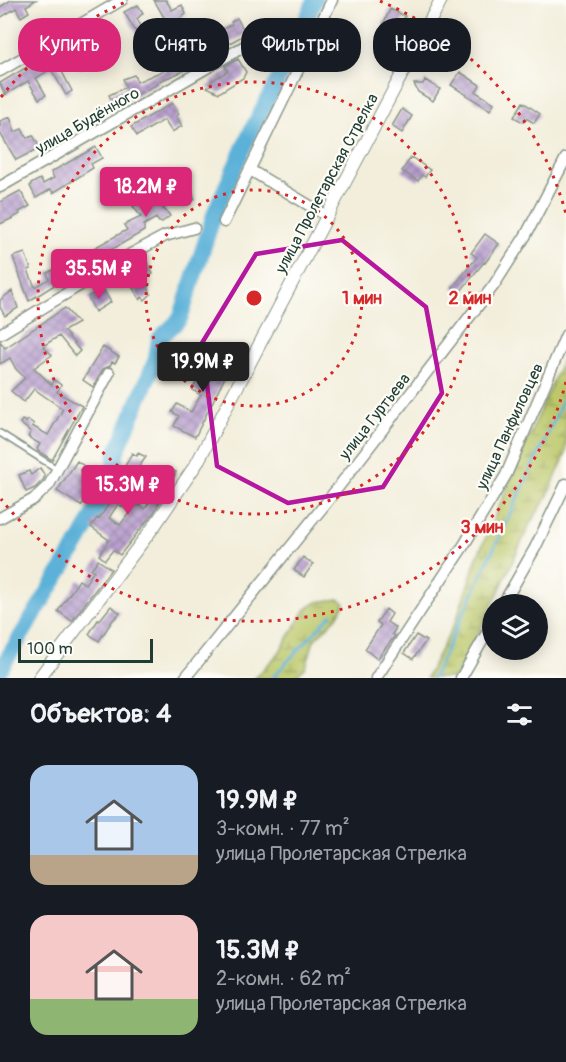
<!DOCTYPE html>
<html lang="ru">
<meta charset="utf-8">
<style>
body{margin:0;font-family:Pangolin,sans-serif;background:#20242c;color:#f1f3f6;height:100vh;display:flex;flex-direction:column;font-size:22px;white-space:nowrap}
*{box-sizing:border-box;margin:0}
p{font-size:20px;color:#9ea1a6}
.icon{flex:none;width:33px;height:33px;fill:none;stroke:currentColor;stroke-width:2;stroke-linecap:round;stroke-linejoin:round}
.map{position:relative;height:678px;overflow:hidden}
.sheet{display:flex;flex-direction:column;background:#171b24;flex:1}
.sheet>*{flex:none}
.banner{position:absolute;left:18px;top:18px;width:531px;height:54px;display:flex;gap:12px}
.controls{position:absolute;left:482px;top:594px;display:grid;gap:12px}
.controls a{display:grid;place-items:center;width:66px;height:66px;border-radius:50%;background:#171b24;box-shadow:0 3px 15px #0003;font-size:30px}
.scale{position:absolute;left:18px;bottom:15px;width:135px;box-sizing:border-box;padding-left:6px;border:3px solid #1f3d34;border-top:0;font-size:16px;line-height:21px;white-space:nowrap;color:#1f3d34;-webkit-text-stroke:4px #fdfcf7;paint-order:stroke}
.price{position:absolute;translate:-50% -51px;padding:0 14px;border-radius:6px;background:#db2777;color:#fff;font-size:20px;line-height:39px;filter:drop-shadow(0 2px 3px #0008)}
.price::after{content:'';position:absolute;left:50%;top:36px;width:18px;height:14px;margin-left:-9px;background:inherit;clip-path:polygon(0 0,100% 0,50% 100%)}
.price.current{background:#222;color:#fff}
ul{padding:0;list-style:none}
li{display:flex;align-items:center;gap:18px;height:150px;padding:0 30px}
li span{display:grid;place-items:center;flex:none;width:168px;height:120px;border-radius:18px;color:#555}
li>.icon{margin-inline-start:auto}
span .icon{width:72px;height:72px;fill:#fffc;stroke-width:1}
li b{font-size:26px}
h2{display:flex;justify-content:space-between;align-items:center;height:72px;padding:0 30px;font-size:26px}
.chip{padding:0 21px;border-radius:24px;background:#171b24;box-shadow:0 3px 15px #0003;font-size:21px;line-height:54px}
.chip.current{background:#db2777;color:#fff}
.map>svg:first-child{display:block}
.wetland{fill:url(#wetland-marsh);stroke:#6e824f;stroke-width:1.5}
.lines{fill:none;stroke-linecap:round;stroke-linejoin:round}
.stream{stroke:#5bb1d8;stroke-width:3}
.river{stroke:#5bb1d8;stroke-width:16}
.building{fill:url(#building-cross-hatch);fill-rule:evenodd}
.service-casing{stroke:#899688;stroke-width:8}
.minor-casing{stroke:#899688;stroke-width:13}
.tertiary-casing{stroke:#899688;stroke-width:14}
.service{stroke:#fff;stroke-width:5}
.minor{stroke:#fff;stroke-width:10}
.tertiary{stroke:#fff;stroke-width:12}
.marked{fill:none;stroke:#b5179e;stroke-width:4.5;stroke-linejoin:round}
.ring{fill:none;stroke:#d62828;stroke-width:3;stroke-dasharray:3 6}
.labels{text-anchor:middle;stroke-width:4.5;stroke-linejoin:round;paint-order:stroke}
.street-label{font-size:16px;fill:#1f3d34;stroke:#fdfcf7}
.centre{fill:#d62828;stroke:#fdfcf7;stroke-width:3}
.ring-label{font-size:18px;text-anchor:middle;font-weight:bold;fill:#d62828;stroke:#fdfcf7;stroke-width:4.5;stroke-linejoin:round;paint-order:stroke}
</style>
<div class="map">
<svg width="566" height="678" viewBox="0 0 566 678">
<defs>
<pattern id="wetland-marsh" width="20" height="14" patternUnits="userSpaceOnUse" patternTransform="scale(1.5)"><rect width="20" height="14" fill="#bcc86a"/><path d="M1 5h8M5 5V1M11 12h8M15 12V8" fill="none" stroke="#98a458"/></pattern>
<pattern id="building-cross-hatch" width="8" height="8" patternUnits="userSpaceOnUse" patternTransform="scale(1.5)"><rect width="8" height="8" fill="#b89ece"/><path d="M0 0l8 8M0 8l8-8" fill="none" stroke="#9582a8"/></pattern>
</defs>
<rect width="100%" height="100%" fill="#fdfcf7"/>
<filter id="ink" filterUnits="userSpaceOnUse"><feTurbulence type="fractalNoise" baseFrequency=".0167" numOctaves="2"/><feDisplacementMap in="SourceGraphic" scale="12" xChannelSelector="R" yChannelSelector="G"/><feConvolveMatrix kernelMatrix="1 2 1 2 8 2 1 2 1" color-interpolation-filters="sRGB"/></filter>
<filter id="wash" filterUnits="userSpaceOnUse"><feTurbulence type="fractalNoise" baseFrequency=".008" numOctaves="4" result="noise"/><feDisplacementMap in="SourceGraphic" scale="24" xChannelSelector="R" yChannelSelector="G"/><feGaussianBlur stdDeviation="1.35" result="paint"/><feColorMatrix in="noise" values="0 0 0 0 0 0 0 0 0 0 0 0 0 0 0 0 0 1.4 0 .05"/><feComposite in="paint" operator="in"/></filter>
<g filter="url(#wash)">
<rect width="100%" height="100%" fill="#f3eedb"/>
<!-- wetland -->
<path class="wetland" d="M566,351V453L547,497L530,524L486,619L454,678H426L456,621L476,560Z
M339,599L345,603L337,617L314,640L306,667L294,678H255L279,653L306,609L317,602Z"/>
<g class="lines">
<!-- stream -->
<path class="stream" d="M272,678L332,614
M433,678L557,414L566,389"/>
<!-- river -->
<path class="river" d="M0,670L80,540L114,477L116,454L156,359L159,339L180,319L216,209L250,133L283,70L315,0"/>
</g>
<g id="blocks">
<!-- building -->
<path class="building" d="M11,0H36L26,6L29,12L21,17L16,8L0,18V7Z
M154,0H166L172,10L182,5L186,14L169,26Z
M138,5L143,13L137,19L145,33L139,37L124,12Z
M390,9L405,16L387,53L377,47L381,40L384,41L390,28L383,25Z
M237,18L246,34L190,65L185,55L200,47L199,42L232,24L231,22Z
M82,34L90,48L79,54L85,66L80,69L72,56L58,64L72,91L66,95L51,69L36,78L46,95L39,99L28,81L5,95L0,83Z
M238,59L246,72L243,78L219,93L207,87L212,84L211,81L228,71L225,66Z
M183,62L186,70L157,82L158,84L115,106L109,95L126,87L123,79L134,75L137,82Z
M460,72L480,85L476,92L494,103L490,110L451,85Z
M425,80L440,89L433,101L418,92L414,84H423Z
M523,102L540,114L534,123L526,118L523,122L514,117Z
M172,103L179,114L176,116L182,126L172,132L164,120L137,136L131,127Z
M402,109L412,116L402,133L392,126Z
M10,117L15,132L22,129L27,138L33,135L40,148L16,160L0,133V121Z
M96,147L102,158L91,164L93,168L53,193L51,189L36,198L30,186L31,184L40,179L43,184L54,178L51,172Z
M411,157L430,170L425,177L422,175L418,181L402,171Z
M183,181L195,199L190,203L186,198L163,208L170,216L162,222H159L156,218L144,225V231L95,259L90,250L127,230L124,225L141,217L133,206L143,201L145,206L152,202L154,206L166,197L163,191L173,188Z
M20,191L30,206L19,212L20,214L13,218L0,224V202Z
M485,234L499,244L485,263L484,262L460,292L453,287L477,257L471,253Z
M25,253L31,269L28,270L35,287L49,279L47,273L62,266L67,277L29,301L13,257Z
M146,261L153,274L144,278L151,294L145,300L142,297L140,300L129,281L122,286L118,280L110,285L106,278L121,269L125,274Z
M102,288L111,302L95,312L88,297Z
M12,291L18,308L5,316L0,307V300Z
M65,308L78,323L64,331L80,351L75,356L59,336L43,346L52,355L34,368L52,385L54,380L61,385L57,392L82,406L52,460L38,451L37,449L40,444L28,437L31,432L20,423L22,420L26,422L28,420L34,424L32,426L48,435L63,409L34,389L24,402L11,391L25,378L16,369L10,358L0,364V341L5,348Z
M103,347L119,357L115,363L112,362L110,366L103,369L93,387L83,380Z
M208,354L220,360L222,357L231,362V365L195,437L174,426L179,416L172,412L177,404L191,412L201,395L192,390L199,377L193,373L200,360L204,362Z
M132,453L137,456L138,453L146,457L133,475L123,470Z
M77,461L84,466L80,470L98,480L96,483L98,485L90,501L85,500L81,506L57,491Z
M40,468L45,476L43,480L35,488L26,492L19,475L29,471L31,475Z
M166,468L176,472L154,512L120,555L113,550L105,560L99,555L109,540L91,527L97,518L99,519L121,485L128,490L125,495L145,509L155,493L148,489L155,477L159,480ZM118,504L130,512L120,525L109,518Z
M303,557L313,564L304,577L294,570Z
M98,560L111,569L72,621L58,611L79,580L85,584L94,571L91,569Z
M111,606L120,613L112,621L99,641L89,634L98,620L99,621Z
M386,609L392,614L387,622L396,628L392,634L395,636L377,659L365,649L381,625L377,622Z
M416,635L426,641L413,659L404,653Z"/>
</g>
</g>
<g filter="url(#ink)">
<use href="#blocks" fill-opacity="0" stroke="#899688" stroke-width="1.5"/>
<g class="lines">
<!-- service casing -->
<g class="service-casing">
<path id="service" d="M0,433L57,469"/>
</g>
<!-- minor casing -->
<g class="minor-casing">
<path id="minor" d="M0,71L122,0
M250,170L327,216
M0,187L250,43
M224,222L332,0
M0,334L131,254L165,236L194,228
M0,518L34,499L49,485L109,373
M503,604L535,548L566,484
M185,678L326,503L494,285L526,235L566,158
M376,678L464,545L506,475L566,335
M461,678L492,624"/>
</g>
<!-- tertiary casing -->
<g class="tertiary-casing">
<path id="tertiary" d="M39,678L155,525L197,463L441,0"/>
</g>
<!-- service -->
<use href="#service" class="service"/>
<!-- minor -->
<use href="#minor" class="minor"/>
<!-- tertiary -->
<use href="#tertiary" class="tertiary"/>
</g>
</g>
<!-- marked area -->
<path class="marked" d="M342,240L426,307L442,393L383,487L288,503L217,466L202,343L256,254Z"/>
<!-- distance rings -->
<g class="ring">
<circle cx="254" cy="298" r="108"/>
<circle cx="254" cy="298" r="216"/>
<path d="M566 382A323 323 0 0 1 1 499M1 97A323 323 0 0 1 128 1M380 1A323 323 0 0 1 566 214"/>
</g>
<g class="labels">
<!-- street labels -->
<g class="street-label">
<text transform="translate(87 120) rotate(-30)" y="6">улица Будённого</text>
<text transform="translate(326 183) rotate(-62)" y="6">улица Пролетарская Стрелка</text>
<text transform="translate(374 416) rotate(-52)" y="6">улица Гуртьева</text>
<text transform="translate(509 426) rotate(-65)" y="6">улица Панфиловцев</text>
</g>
</g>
<circle cx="254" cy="298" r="9" class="centre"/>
<g class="ring-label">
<text x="362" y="304">1 мин</text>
<text x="470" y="304">2 мин</text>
<text x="482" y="533">3 мин</text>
</g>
</svg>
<div class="controls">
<a><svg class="icon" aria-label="layers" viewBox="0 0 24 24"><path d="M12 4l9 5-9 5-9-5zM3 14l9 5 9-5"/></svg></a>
</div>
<div class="scale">100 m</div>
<b class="price" style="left:146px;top:218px">18.2M ₽</b>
<b class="price" style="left:99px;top:300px">35.5M ₽</b>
<b class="price current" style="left:203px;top:393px">19.9M ₽</b>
<b class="price" style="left:128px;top:516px">15.3M ₽</b>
<div class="banner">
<a class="chip current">Купить</a>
<a class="chip">Снять</a>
<a class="chip">Фильтры</a>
<a class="chip">Новое</a>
</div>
</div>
<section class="sheet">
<h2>Объектов: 4<svg class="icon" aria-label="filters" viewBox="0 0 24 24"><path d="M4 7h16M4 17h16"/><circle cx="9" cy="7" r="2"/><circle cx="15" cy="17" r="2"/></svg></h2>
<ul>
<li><span style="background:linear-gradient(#a9c7e8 75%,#b9a48a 0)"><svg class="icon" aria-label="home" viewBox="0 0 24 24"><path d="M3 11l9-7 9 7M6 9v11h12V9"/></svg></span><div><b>19.9M ₽</b><p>3-комн. · 77 m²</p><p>улица Пролетарская Стрелка</p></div></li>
<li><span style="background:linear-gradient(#f6c9c9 70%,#8fb573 0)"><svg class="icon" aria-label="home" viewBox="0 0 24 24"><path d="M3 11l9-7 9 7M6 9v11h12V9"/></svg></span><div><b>15.3M ₽</b><p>2-комн. · 62 m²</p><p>улица Пролетарская Стрелка</p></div></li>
</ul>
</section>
